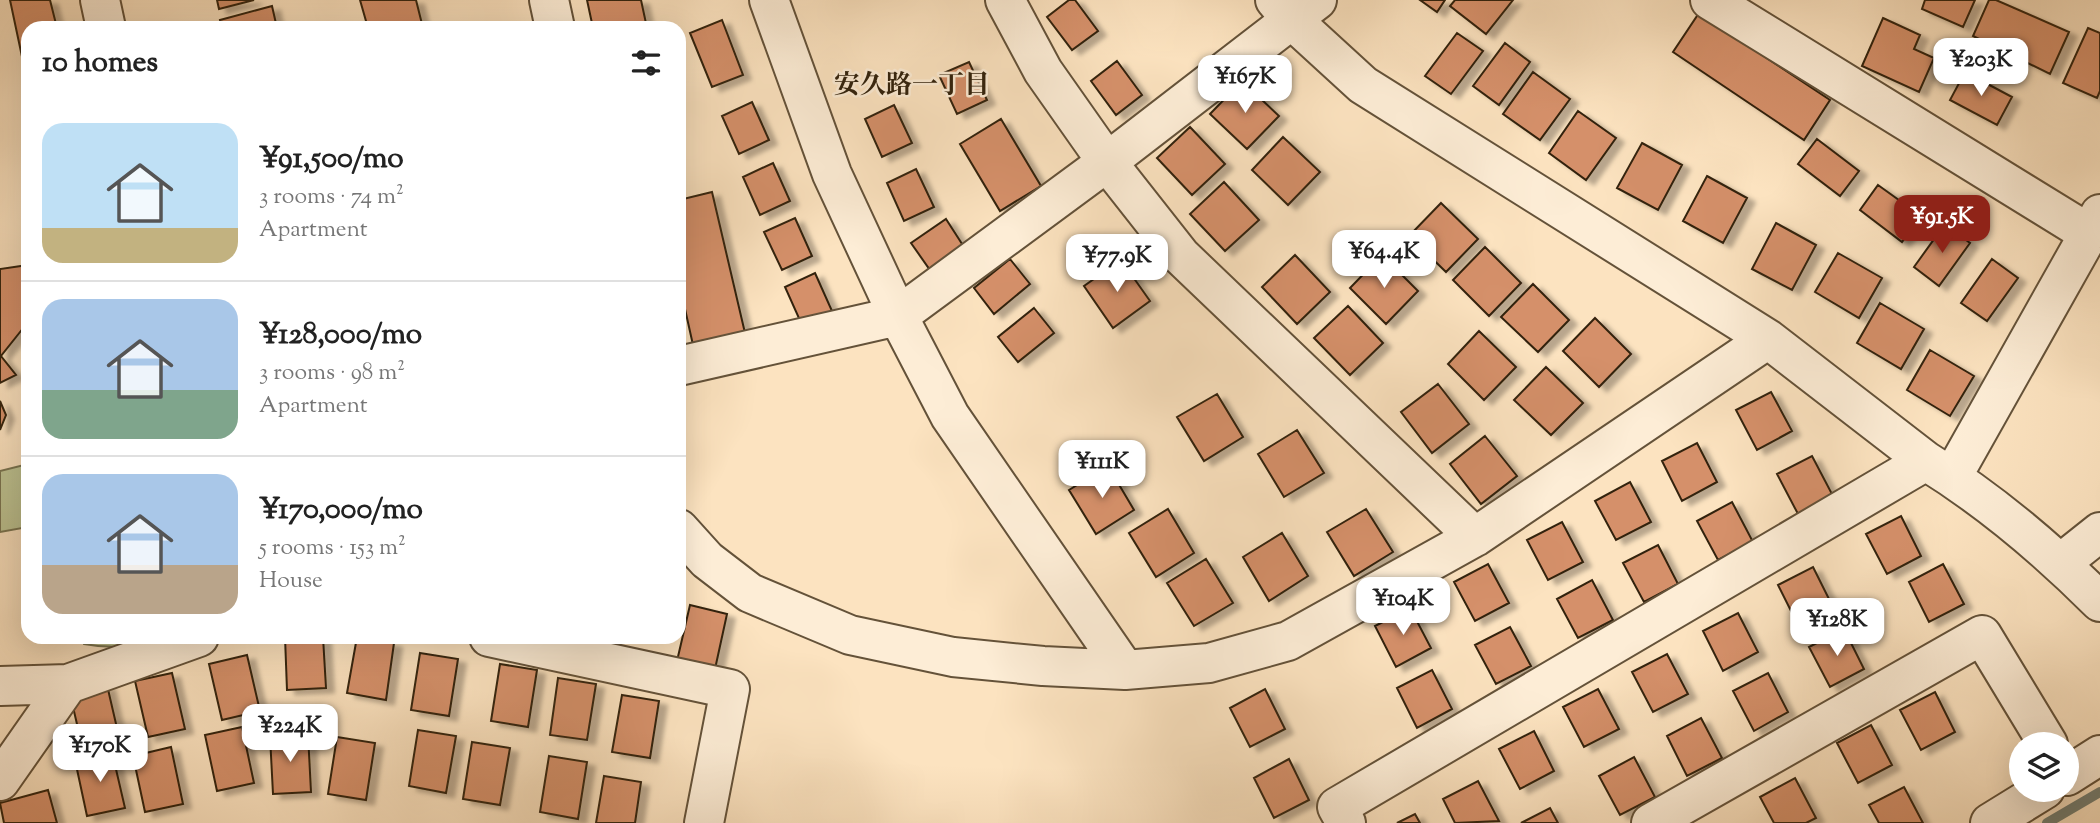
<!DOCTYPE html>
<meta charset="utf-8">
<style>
body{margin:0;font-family:"Sorts Mill Goudy","Noto Serif JP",serif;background:#f2f2f2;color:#222;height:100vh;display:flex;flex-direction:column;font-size:26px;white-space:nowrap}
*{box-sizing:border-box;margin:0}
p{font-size:23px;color:#767676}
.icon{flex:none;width:38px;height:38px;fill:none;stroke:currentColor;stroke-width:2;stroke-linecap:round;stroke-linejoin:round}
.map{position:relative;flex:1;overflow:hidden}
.panel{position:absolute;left:21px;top:21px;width:665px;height:623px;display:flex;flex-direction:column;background:#fff;border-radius:21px;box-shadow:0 7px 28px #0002}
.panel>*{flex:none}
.buttons{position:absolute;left:2009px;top:732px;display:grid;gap:14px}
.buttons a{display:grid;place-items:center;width:70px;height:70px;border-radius:50%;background:#fff;box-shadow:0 7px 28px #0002;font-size:35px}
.price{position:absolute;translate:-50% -60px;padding:0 16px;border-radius:14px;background:#fff;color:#222;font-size:23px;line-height:46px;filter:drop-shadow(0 2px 4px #0008)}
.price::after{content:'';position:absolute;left:50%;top:42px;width:21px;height:16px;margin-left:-10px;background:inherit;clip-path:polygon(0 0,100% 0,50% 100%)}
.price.on{background:#8f2418;color:#fff}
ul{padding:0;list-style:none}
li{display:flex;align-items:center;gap:21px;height:175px;padding:0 21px}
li+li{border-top:2px solid #e0e0e0}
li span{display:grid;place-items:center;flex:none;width:196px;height:140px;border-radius:21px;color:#555}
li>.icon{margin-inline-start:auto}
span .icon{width:84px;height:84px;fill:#fffc;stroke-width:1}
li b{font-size:30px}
h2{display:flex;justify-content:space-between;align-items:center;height:84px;padding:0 21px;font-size:30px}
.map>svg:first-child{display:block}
.green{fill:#bec493;stroke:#787350;stroke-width:2}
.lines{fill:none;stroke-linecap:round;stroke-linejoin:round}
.stream{stroke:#747f73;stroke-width:10}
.building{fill:#d5906a;stroke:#32220c;stroke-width:2;filter:url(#shadow)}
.street-casing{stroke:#645239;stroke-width:42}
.street{stroke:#fdedd6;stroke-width:38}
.labels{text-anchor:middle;stroke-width:5;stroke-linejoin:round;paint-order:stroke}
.neighbourhood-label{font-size:26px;font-weight:bold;fill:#32220c;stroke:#fdedd6}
</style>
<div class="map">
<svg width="2100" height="823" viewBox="0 0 2100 823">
<defs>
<filter id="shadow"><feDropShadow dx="8" dy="4.5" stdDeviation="2" flood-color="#0004"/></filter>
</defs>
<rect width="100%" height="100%" fill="#fce3c0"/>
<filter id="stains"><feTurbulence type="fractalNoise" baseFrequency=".00286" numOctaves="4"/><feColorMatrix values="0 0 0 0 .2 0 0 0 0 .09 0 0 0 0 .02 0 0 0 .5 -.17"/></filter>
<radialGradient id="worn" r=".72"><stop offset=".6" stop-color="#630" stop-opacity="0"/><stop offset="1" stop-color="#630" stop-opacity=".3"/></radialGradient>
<!-- green -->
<path class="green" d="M28,464V527L0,532V471Z
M84,637H174C144,646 115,650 84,644Z"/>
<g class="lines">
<!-- stream -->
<path class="stream" d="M2047,823L2100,792"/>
</g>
<!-- building -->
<path class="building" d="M10,0H50L57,28H28V85Z
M217,0H254L219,9Z
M360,0H416L423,28H368Z
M587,0H641L647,28H593Z
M1069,0H1075L1098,31L1072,50L1047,17Z
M1420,0H1445L1437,12Z
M1455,0H1513L1486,34L1450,6Z
M1925,0H1975L1963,27L1922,9Z
M1989,0H1996L2069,32L2050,74L1973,36Z
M272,6L277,28H222L220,20Z
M1699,13L1830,100L1804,140L1673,52Z
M1883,18L1920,35L1914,49L1934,58L1919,92L1862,66Z
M722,20L743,75L712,87L690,33Z
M2088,28L2100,33V91L2097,98L2063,83Z
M1457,33L1483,51L1451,94L1425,76Z
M1505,43L1530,62L1499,105L1473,86Z
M1117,61L1142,95L1116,115L1091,81Z
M969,62L987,100L957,114L939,75Z
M1533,72L1570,99L1540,140L1503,114Z
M1965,72L2012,97L1997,125L1950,100Z
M1242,81L1279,116L1247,149L1210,114Z
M752,102L769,140L739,154L722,116Z
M894,105L912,143L882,157L865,119Z
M1578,111L1616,138L1586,180L1549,153Z
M1001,119L1041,186L1000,211L960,144Z
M1190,127L1225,164L1192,195L1157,158Z
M1283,137L1320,172L1288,205L1252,170Z
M1817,139L1859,171L1840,196L1798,164Z
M1642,143L1682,165L1658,210L1617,188Z
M773,163L790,201L760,215L743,177Z
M916,169L934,207L904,221L887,183Z
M1707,176L1747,198L1723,243L1683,221Z
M1224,182L1259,220L1225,251L1190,214Z
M1878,185L1921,216L1902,242L1860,210Z
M712,192L745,333L693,345L679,282V200Z
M1441,203L1478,239L1446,272L1409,236Z
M795,218L812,256L782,270L764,232Z
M946,219L964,247L930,270L911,243Z
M1776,223L1816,245L1792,290L1752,269Z
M1945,224L1970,243L1939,286L1914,267Z
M1485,247L1521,283L1489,316L1453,280Z
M1838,253L1882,278L1859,318L1815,292Z
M1295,255L1330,292L1297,324L1262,287Z
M1382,255L1418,291L1386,324L1350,288Z
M1010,259L1030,284L994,314L974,288Z
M1992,259L2018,278L1987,321L1961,303Z
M1121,260L1150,301L1113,328L1084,286Z
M28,265V322L1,356L16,375L0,383V269Z
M28,265V322L1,356L16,375L0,383V269Z
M815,273L832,311L802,325L785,287Z
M1533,284L1569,320L1538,352L1501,317Z
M1880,303L1924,329L1901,369L1857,343Z
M1348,306L1383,343L1350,375L1314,338Z
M1034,308L1054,333L1018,362L998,337Z
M1595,318L1631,354L1599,387L1563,351Z
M1479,331L1516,367L1484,400L1448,364Z
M1930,350L1974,376L1950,416L1907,390Z
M1546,367L1583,403L1551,435L1514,400Z
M1438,384L1469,424L1432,453L1401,412Z
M1771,392L1792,431L1757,450L1736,410Z
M1217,394L1243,437L1204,461L1177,417Z
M0,401L6,415L0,430Z
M0,401L6,415L0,430Z
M1297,430L1324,473L1284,497L1258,454Z
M1485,436L1517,476L1481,504L1450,464Z
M1697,443L1717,482L1682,501L1662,461Z
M1812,456L1833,496L1798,514L1777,474Z
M1108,466L1134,510L1096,534L1069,490Z
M1630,482L1651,522L1616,540L1595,501Z
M1732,502L1753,542L1718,560L1697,521Z
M1168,509L1194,553L1156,577L1129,533Z
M1366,509L1393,552L1354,576L1327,532Z
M1901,516L1921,556L1887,574L1866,534Z
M1562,522L1583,562L1548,580L1527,540Z
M1282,533L1308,576L1269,601L1243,557Z
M1658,545L1678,584L1644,602L1623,563Z
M1206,559L1233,603L1194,626L1167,583Z
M1488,564L1509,603L1475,621L1454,582Z
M1943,564L1964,604L1929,622L1909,582Z
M1813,567L1833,607L1798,625L1778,585Z
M1592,580L1613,620L1578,638L1557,599Z
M690,605L727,614L715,669L677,661Z
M1410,608L1431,648L1396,667L1375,626Z
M1738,613L1758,652L1723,671L1703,631Z
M1510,627L1531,666L1496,684L1475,645Z
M1844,629L1864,669L1830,687L1809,647Z
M285,637H323L326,688L287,690Z
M357,637L394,643L386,700L347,693Z
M420,653L458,659L449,716L411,710Z
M1667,654L1688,694L1653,712L1632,672Z
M247,655L260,711L222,720L209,664Z
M500,664L537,670L528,727L491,721Z
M1432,670L1452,709L1417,728L1397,688Z
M172,673L185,729L148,737L135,681Z
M1768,673L1788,712L1754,731L1733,691Z
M558,678L596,684L587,740L550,735Z
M107,685L120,741L83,750L70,694Z
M1265,689L1285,729L1250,747L1230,708Z
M1598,689L1619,729L1584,747L1563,707Z
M1935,692L1955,732L1921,750L1900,710Z
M622,695L659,701L650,758L612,752Z
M1701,718L1722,758L1687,776L1667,736Z
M1871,725L1892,765L1858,783L1837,743Z
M242,727L254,783L217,791L205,735Z
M418,730L456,736L446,793L409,786Z
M1534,731L1554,771L1520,789L1499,749Z
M308,734L311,792L273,794L270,736Z
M337,737L375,743L366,800L328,794Z
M472,742L510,748L500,805L463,799Z
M171,747L183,804L145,812L133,756Z
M112,752L125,808L87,816L75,760Z
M549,756L587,762L578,819L540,812Z
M1634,757L1655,797L1620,815L1599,776Z
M1289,759L1309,800L1274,818L1254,778Z
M604,776L641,782L635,823H596Z
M1795,778L1816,818L1806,823H1774L1760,797Z
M1478,781L1499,821L1455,823L1443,799Z
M1904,787L1923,823H1879L1869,805Z
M48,790L57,823H4L0,803Z
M1550,808L1558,823H1521Z
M1415,814L1420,823H1397Z"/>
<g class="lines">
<!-- street casing -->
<g class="street-casing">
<path id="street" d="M100,0L106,28
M549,0L555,28
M769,0L832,174L898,316L950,416L1125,670
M1005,0L1043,71L1107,162L1181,256L1475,537
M1275,0L1292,20L1363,85L1768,339L1926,461C1989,500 2048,550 2100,602
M1710,0L2088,233
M679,366L898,316L1107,162L1317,0
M1952,477L2100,214
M679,529L707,560L750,593L850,635L953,657L1043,666L1125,670L1209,663L1288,641L1475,537L1768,339
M2061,563L2100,532
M489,637L730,689L704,823
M0,686L68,684
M2067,776L2100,755
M0,781L68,684L199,637
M1346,823L1337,807L1926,461
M1651,823L1982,635L2048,744
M1990,823L2045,789"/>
</g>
<!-- street -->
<use href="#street" class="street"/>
</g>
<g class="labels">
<!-- neighbourhood labels -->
<g class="neighbourhood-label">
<text x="912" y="93">安久路一丁目</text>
</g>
</g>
<rect width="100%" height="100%" filter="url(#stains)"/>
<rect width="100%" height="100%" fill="url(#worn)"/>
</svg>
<div class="buttons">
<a><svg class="icon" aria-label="layers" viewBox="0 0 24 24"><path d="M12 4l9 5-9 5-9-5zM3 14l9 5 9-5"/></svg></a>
</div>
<b class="price" style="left:1981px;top:98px">¥203K</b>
<b class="price" style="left:1245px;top:115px">¥167K</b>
<b class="price on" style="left:1942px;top:255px">¥91.5K</b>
<b class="price" style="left:1384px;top:290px">¥64.4K</b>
<b class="price" style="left:1117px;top:294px">¥77.9K</b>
<b class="price" style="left:1102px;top:500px">¥111K</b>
<b class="price" style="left:1403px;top:637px">¥104K</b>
<b class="price" style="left:1837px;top:658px">¥128K</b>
<b class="price" style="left:290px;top:764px">¥224K</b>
<b class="price" style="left:100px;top:784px">¥170K</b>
<section class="panel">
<h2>10 homes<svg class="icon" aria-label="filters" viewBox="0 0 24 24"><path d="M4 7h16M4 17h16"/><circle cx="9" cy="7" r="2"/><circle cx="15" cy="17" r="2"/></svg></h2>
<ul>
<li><span style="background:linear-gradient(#bfe0f5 75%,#c2b280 0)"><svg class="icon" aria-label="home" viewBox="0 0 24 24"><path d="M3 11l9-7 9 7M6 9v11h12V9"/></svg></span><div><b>¥91,500/mo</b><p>3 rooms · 74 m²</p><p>Apartment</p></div></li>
<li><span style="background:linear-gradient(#a9c7e8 65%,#7fa58c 0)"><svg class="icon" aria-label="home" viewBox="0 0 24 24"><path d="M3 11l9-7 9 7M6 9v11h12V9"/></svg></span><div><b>¥128,000/mo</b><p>3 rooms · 98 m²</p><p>Apartment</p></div></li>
<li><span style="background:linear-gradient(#a9c7e8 65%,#b9a48a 0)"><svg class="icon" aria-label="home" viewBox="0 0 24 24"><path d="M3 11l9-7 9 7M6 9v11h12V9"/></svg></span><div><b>¥170,000/mo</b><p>5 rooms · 153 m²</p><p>House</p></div></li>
</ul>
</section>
</div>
